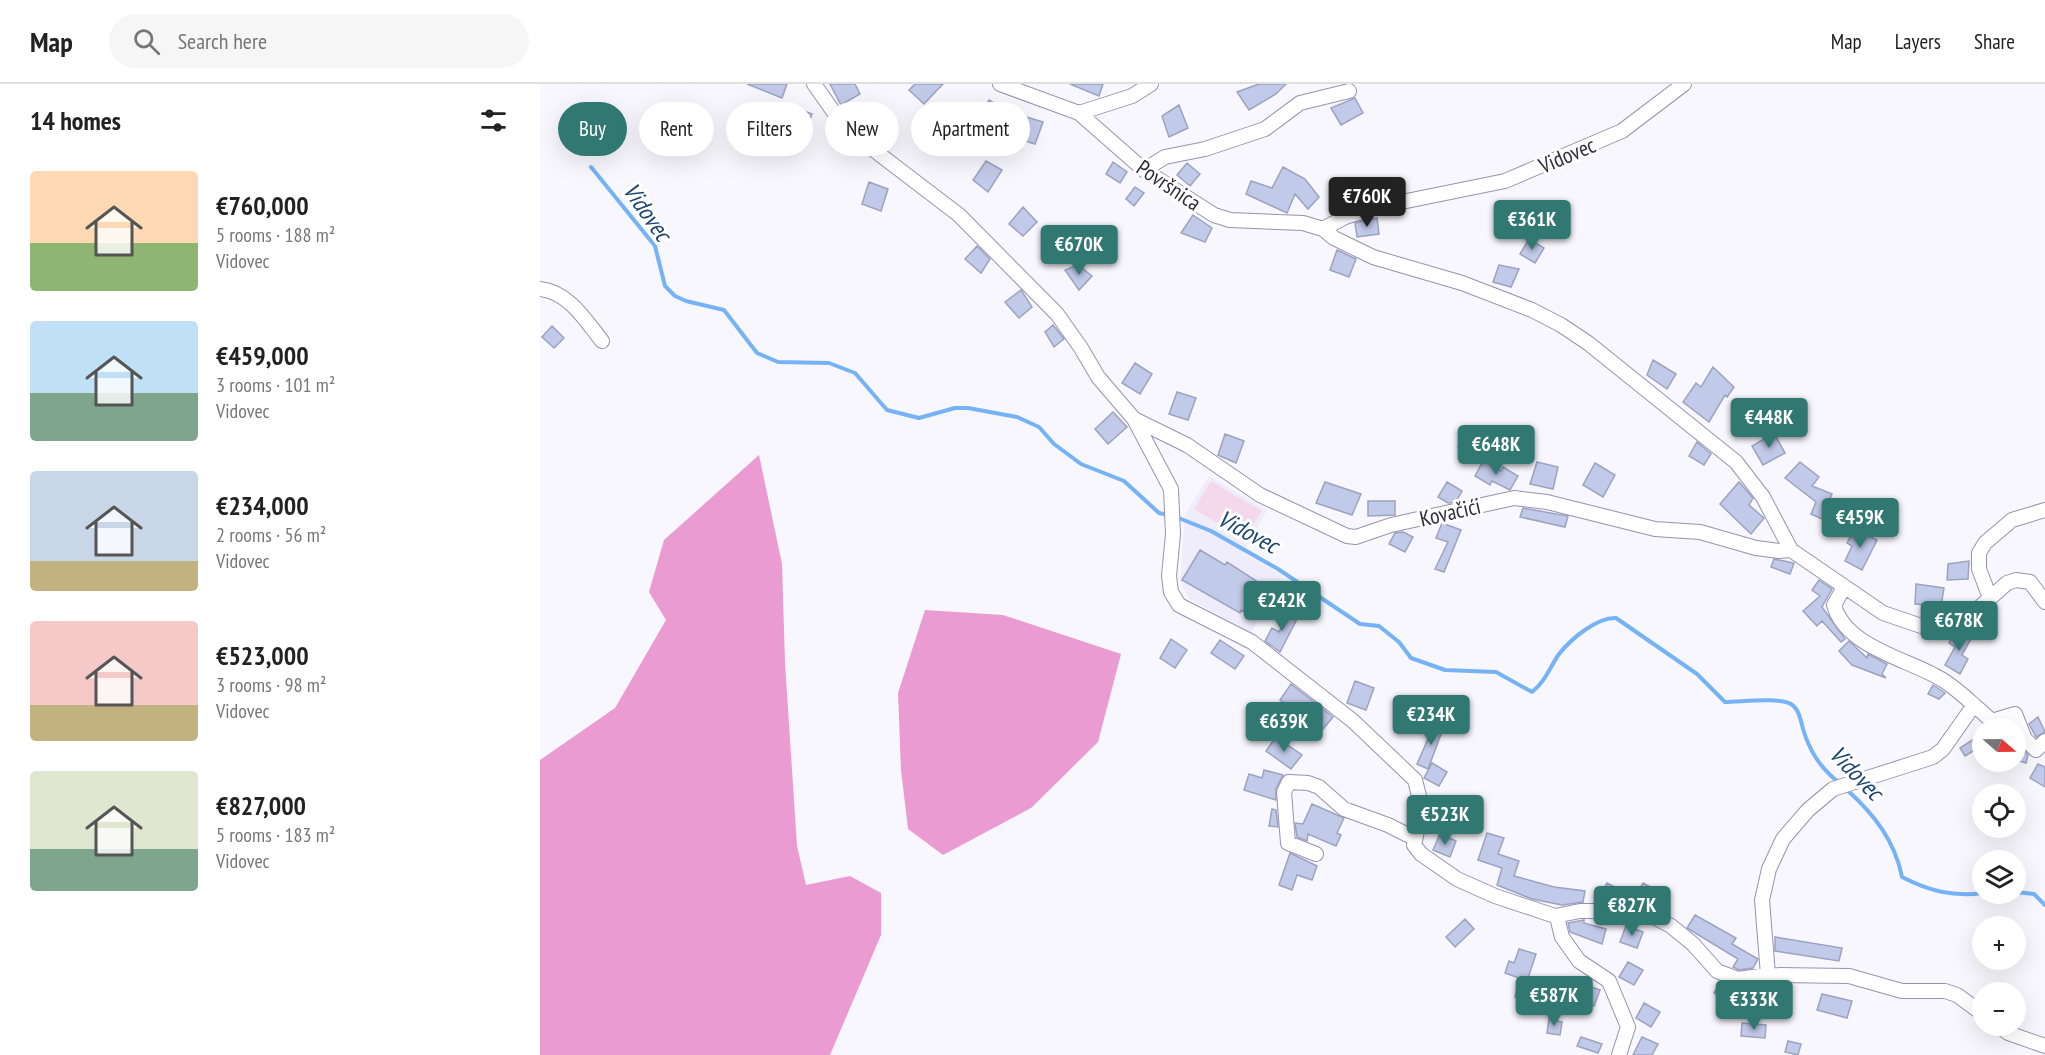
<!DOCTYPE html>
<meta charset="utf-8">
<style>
body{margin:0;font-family:"PT Sans Narrow",sans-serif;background:#f6f6f6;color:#222;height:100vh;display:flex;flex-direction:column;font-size:22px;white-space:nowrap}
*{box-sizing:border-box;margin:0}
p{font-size:20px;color:#767676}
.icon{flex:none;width:33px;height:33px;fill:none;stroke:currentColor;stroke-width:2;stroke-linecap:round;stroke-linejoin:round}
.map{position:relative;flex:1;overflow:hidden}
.drawer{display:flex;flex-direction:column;background:#fff;width:540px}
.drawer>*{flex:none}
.top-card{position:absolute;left:18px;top:18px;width:570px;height:54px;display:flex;gap:12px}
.needle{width:39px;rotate:110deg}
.controls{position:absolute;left:1432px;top:634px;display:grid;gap:12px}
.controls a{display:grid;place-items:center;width:54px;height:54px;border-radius:50%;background:#fff;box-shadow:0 6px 24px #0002;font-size:30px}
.price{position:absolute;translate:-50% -51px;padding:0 14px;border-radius:6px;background:#307871;color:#fff;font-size:20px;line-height:39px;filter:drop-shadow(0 2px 3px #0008)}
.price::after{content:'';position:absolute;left:50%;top:36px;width:18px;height:14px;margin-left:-9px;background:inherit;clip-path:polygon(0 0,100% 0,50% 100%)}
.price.on{background:#222;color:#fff}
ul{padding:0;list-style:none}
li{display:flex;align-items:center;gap:18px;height:150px;padding:0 30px}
li span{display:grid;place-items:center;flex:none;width:168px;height:120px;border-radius:6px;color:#555}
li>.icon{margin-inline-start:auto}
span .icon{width:72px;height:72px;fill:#fffc;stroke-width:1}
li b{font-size:26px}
h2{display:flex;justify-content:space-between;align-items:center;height:72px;padding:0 30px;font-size:26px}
.tag{padding:0 21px;border-radius:27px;background:#fff;box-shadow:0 6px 24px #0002;font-size:21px;line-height:54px}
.tag.on{background:#307871;color:#fff}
header{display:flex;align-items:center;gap:36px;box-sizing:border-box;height:84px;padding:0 30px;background:#fff;border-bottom:2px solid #e0e0e0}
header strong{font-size:28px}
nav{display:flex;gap:33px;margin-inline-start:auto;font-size:21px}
.search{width:420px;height:54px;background:#f6f6f6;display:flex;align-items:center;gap:15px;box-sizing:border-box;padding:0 21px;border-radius:33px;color:#767676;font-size:22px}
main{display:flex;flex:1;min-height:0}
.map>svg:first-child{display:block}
.built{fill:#efecfc}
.green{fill:#f6d8ec}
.forest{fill:#e99bd2}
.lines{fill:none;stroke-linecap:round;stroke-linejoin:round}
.stream{stroke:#76b3f6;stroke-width:4}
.building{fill:#c2cae9;stroke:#9ba3c0;stroke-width:1.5}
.minor-casing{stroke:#9892b0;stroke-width:16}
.minor{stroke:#fff;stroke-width:14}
.labels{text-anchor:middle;stroke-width:6;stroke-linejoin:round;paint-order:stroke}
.street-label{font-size:22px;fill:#302d39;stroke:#fff}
.water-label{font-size:24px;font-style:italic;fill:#1b4570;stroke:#fff}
</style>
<header>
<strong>Map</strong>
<div class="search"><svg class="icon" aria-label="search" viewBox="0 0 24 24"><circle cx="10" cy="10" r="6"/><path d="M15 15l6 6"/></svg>Search here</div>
<nav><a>Map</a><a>Layers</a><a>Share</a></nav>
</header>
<main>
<section class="drawer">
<h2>14 homes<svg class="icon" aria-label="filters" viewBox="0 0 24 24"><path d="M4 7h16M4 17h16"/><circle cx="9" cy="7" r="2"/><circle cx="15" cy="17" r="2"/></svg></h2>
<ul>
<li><span style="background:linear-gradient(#ffd9b3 60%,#8fb573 0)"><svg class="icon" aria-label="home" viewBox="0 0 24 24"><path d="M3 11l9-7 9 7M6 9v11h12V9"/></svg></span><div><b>€760,000</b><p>5 rooms · 188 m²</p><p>Vidovec</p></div></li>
<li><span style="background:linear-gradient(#bfe0f5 60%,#7fa58c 0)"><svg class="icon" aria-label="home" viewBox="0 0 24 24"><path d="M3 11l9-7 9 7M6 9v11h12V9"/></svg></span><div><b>€459,000</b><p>3 rooms · 101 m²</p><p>Vidovec</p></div></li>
<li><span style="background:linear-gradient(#c9d6e8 75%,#c2b280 0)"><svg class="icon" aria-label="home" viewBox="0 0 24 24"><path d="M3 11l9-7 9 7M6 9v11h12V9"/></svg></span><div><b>€234,000</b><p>2 rooms · 56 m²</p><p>Vidovec</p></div></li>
<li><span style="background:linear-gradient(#f6c9c9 70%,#c2b280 0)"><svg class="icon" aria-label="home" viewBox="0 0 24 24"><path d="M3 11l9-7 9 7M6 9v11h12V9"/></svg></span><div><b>€523,000</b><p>3 rooms · 98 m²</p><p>Vidovec</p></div></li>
<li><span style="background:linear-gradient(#dfe7d0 65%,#7fa58c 0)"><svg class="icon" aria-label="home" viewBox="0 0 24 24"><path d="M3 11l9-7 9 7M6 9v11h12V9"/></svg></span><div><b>€827,000</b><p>5 rooms · 183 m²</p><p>Vidovec</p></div></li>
</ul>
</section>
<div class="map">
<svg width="1505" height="971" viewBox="0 0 1505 971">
<rect width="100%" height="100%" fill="#f8f7fe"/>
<!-- built -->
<path class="built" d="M669,392L727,426L703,469L742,491L711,549L648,514L640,497L645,431Z"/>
<!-- green -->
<path class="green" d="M671,397L722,427L704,455L654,425Z"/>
<!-- forest -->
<path class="forest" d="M219,371L242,480L245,579L257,762L266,801L310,792L341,809V851L290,971H0V676L75,624L126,536L109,508L124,456Z
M385,526L463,531L581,570L558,658L491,724L403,771L368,745L361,686L358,609Z"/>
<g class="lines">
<!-- stream -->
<path class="stream" d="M51,83L115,162L125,202L135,212L146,217L184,226L217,269L238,278L289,279L315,289L347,326L379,334L415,324H428L477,333L499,343L514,360L541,380L584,397L619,429L628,431
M636,433L671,447L738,485L820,540L839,542L859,558L871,574L905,586L956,588L992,608C1005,598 1010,583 1019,570C1031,555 1057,533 1076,534L1157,590L1185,618C1201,618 1237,613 1251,620C1259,625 1261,637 1263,645C1270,668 1280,683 1298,698
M1306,705C1334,730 1355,757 1362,793C1389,807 1413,813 1443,809
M1476,808L1494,810L1505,821"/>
</g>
<!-- building -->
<path class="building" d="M207,0H247L242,14Z
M290,0H315L320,10L301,21Z
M375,0H403L384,20L369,6Z
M530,0H563L559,12Z
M719,0H746L736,10L709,26L697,8Z
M815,14L823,29L801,41L791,24Z
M449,16L469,28L456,50L436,38Z
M639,21L648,44L629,53L622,32Z
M253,23L272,30L264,52L245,45Z
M398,27L424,41L412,63L386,49Z
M483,32L503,38L495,60L476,54Z
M446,77L462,86L448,108L433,96Z
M573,78L587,88L580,99L566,90Z
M647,79L660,90L650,102L637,91Z
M743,83L765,95L779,113L768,125L755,110L747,129L706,110L711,97L732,104Z
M329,98L348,105L341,127L322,120Z
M595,103L604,109L594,122L586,115Z
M483,123L497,138L483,152L469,140Z
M653,131L672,144L665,158L641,149Z
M837,134L839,150L817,153L815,139Z
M989,155L1004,164L995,179L980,170Z
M437,162L450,175L441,189L425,175Z
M797,166L816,175L809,193L790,186Z
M538,181L552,192L539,206L525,186Z
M959,181L979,185L971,203L953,198Z
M481,206L492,223L479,234L465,218Z
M513,241L524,255L514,263L505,248Z
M12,242L24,254L14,264L2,253Z
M1113,276L1136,290L1127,305L1107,291Z
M595,279L612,290L600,310L582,299Z
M1173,283L1194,303L1187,313L1185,311L1169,338L1143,318L1156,299L1161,303Z
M637,308L656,314L648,336L629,330Z
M573,328L587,343L568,360L555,345Z
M926,348L941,357L933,372L918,363Z
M1234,349L1245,369L1223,381L1212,362Z
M685,350L704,357L696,379L678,371Z
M1157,358L1171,370L1164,381L1149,372Z
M943,377L961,387L963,383L978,392L970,406L952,397L950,401L935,392Z
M997,378L1018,383L1013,405L990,400Z
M1260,378L1279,393L1272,402L1292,410L1282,435L1271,430L1276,418L1245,394Z
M1055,379L1075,391L1063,413L1043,401Z
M785,398L821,410L812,431L776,419Z
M907,398L922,407L916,418L908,419L898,413Z
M1199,398L1213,414L1209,421L1224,434L1211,450L1180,420Z
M828,417H855V431L828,432Z
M983,424L1028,432L1025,443L980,433Z
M902,439L921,446L904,488L895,485L908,458L896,454Z
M1315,445L1337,456L1322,486L1305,477L1312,462L1307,459Z
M863,448L873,453L865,468L849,460L855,449Z
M660,466L685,481L687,478L729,505L713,532L701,526L700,529L642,496Z
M1234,475L1254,479L1250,490L1231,483Z
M1429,477L1428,495L1407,496L1408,480Z
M1279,496L1292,505L1282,523L1305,555L1301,558L1282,537L1277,542L1263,527L1280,512L1272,506Z
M1376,500L1404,504L1401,522L1375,520Z
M750,527L759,531L740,568L725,557L732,544L739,548Z
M1424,548L1432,553L1422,571L1428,575L1420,590L1405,581L1415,563L1409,559L1413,552Z
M631,555L647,566L635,584L620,574Z
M680,556L704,572L695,585L671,569Z
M1309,557L1327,574L1328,570L1347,580L1342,590L1346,594L1312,581L1299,567Z
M815,597L834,604L826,626L807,619Z
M751,600L793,633L783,645L740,616Z
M1393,601L1405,609L1399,615L1388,610Z
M1498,633L1505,648L1496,653L1489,640Z
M895,639L904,642L888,685L877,680Z
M1443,649V661L1425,672L1420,664Z
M736,653L762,671L751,685L726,667Z
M1476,657L1488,671L1486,679L1476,676Z
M892,679L907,688L899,702L884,694Z
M1498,680L1505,683V703L1490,694Z
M724,686L743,691L736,705V716L704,706L709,690L722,694Z
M772,720L804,734L797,749L801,751L796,762L768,750L767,757L757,753L755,739L763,740Z
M732,725L736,726L738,743L729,742Z
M947,749L964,754L958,770L979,777L974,792L1014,803L1045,807L1043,818L1022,821L992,815L957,801L962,784L938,776Z
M900,750L916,757L910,773L893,766Z
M750,769L777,782L772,796L757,791L752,806L739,801Z
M1067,799L1082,807L1076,819L1059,814Z
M1103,799L1118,807L1109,822L1094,814Z
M1155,831L1196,854L1192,860L1218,875L1213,884L1199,886L1193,883L1198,875L1147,844Z
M925,835L934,845L915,863L906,853Z
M1044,836V839L1066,845L1062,860L1030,848L1028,839Z
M1086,842L1103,848L1097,864L1080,858Z
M1235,853L1302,864L1299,877L1235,867Z
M979,865L996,870L985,903L1000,905L998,916L975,913L979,894L965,889L969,877L974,879Z
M1088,878L1103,886L1094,901L1079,893Z
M1180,898L1197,904L1189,918L1174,909Z
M1043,900L1060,906L1054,922L1038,916Z
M1226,907L1246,909L1245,924L1225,922Z
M1282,910L1312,917L1307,934L1277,926Z
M1104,919L1120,928L1111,943L1096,934Z
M1009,935L1022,938L1020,951L1007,949Z
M1202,939L1226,941L1225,954L1201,952Z
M1041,953L1062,960L1058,969L1037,962Z
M1102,953L1118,960L1112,971H1093Z
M1248,957L1261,960L1258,971L1245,968Z"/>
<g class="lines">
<!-- minor casing -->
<g class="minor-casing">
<path id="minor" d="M274,0L305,44L419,131L517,230L541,264L558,293L594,335L631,405L633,450L629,492L631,508L639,521L712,558L813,637L875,696L882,724L874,761L881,770L917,795L955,812L1015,832L1040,827H1068L1114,833L1131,842L1153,860L1177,887L1198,895L1228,891L1309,892L1362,907H1405L1417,911L1443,930
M460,0L539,29L604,86L674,131L690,136L763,139L783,145L794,154L833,173L922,199L992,226L1021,241L1048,259L1196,378L1223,413L1251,466L1343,529L1393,546H1403L1421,540L1467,499L1476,496L1490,498L1505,518
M539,29L592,12L611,0
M604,86L625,73L665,65L725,45L760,19L809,7
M783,145L805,133L837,123L965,97L1082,47L1144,0
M0,205C29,208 46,237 62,257
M594,335L647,361L720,411L807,452L816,453L851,441L974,414L1007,418L1115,445L1160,448L1216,464L1239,467L1251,466
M1450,514L1439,485V469L1445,459L1472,436L1505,426
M1434,621L1452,637L1475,630L1485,655L1496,666L1505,657
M776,770L748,759L744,708L749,698L768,699L779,703L804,725L848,741L874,754
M1017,833L1022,853L1039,877L1069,897L1088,943L1079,971
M1228,891L1222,816L1229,785L1243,755L1268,726L1293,705L1393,673L1403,665L1434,621C1424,612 1413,602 1401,595C1368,575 1305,563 1294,521L1304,503
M1459,942L1468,949L1505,962"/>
</g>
<!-- minor -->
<use href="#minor" class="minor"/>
</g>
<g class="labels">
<!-- street labels -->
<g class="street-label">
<text transform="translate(1027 71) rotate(-23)" y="8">Vidovec</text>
<text transform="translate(629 101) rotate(34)" y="8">Površnica</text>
<text transform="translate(910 428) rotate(-13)" y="8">Kovačići</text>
</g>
<!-- water labels -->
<g class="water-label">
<text transform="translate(107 128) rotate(55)" y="8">Vidovec</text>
<text transform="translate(708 448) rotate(28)" y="8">Vidovec</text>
<text transform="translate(1316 689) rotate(46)" y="8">Vidovec</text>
</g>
</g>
</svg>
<div class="controls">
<a><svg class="needle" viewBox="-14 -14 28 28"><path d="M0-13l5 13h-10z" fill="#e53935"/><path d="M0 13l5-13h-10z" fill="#767676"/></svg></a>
<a><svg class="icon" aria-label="locate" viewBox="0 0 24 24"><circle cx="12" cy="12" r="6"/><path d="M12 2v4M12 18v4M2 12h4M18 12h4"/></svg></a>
<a><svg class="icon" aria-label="layers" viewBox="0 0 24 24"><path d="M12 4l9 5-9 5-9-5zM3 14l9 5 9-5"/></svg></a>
<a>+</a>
<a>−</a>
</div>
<b class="price on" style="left:827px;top:144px">€760K</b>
<b class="price" style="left:992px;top:167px">€361K</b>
<b class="price" style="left:539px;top:192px">€670K</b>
<b class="price" style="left:1229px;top:365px">€448K</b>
<b class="price" style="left:956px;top:392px">€648K</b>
<b class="price" style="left:1320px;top:465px">€459K</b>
<b class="price" style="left:742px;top:548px">€242K</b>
<b class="price" style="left:1419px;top:568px">€678K</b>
<b class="price" style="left:891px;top:662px">€234K</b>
<b class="price" style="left:744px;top:669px">€639K</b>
<b class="price" style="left:905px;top:762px">€523K</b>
<b class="price" style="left:1092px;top:853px">€827K</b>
<b class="price" style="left:1014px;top:943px">€587K</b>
<b class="price" style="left:1214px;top:947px">€333K</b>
<div class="top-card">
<a class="tag on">Buy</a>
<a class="tag">Rent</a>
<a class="tag">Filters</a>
<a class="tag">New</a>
<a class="tag">Apartment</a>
</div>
</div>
</main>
